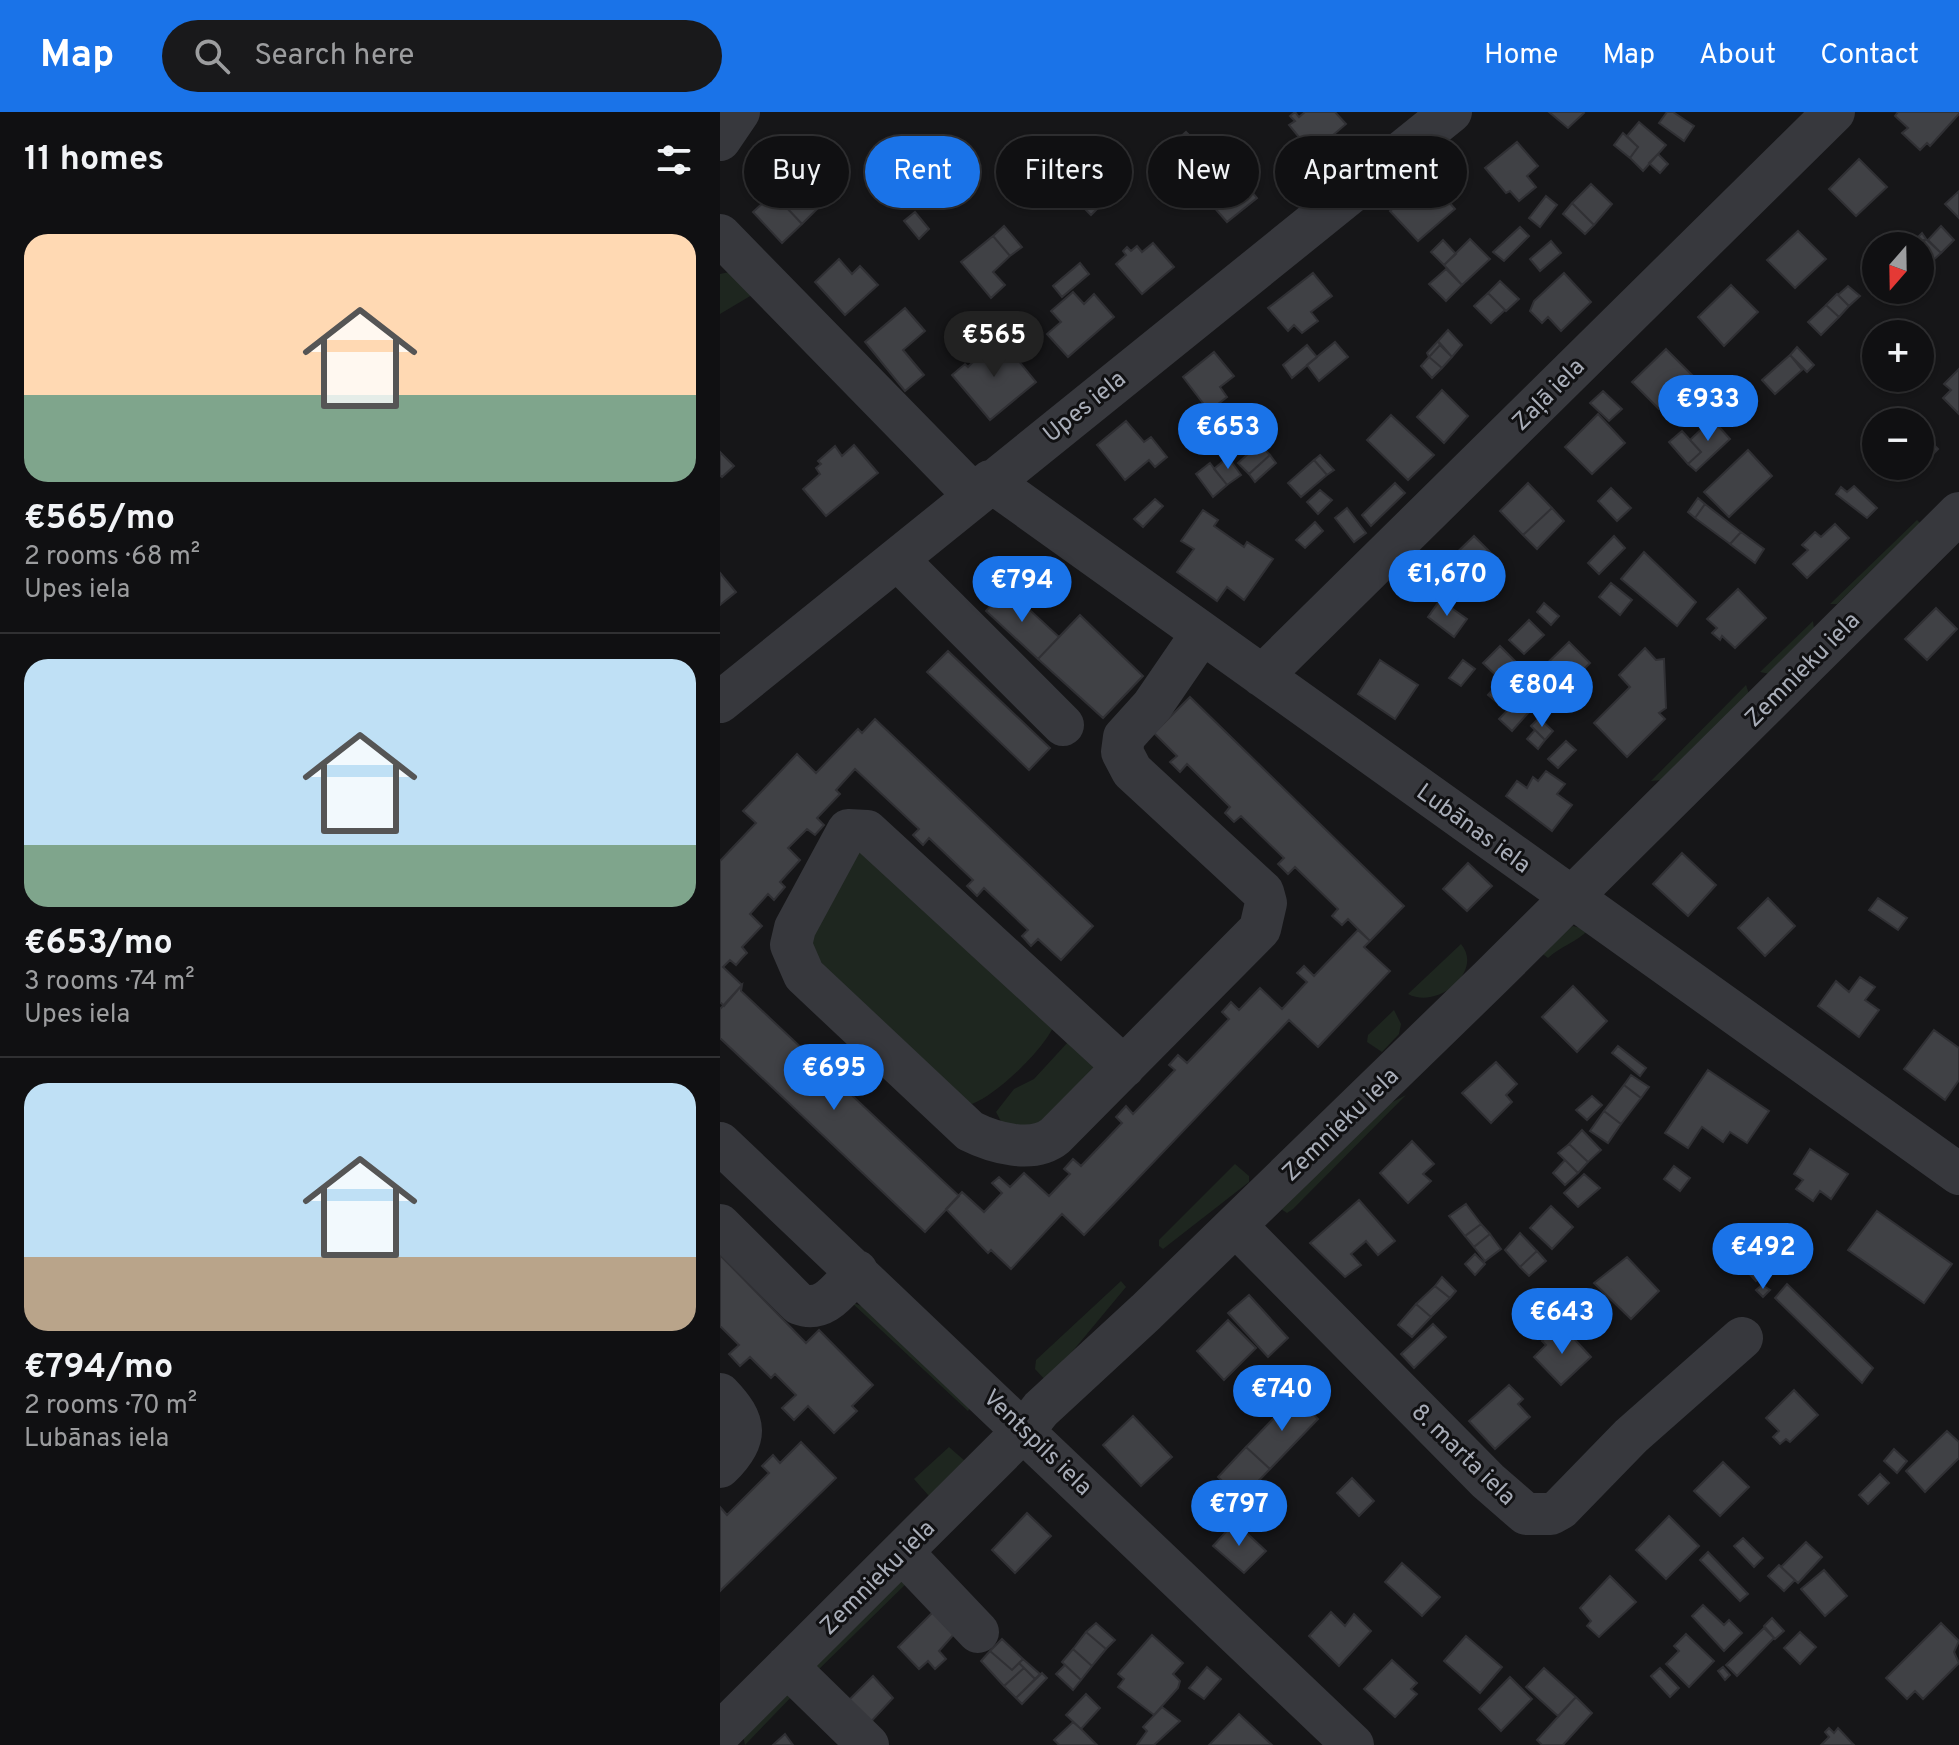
<!DOCTYPE html>
<meta charset="utf-8">
<style>
body{margin:0;font-family:Overpass,sans-serif;background:#19191b;color:#f1f3f6;height:100vh;display:flex;flex-direction:column;font-size:30px;white-space:nowrap}
*{box-sizing:border-box;margin:0}
p{font-size:26px;color:#9c9d9f}
.icon{flex:none;width:44px;height:44px;fill:none;stroke:currentColor;stroke-width:2;stroke-linecap:round;stroke-linejoin:round}
.map{position:relative;flex:1;overflow:hidden}
.details{display:flex;flex-direction:column;background:#101012;width:720px}
.details>*{flex:none}
.banner{position:absolute;left:24px;top:24px;width:760px;height:72px;display:flex;gap:16px}
.needle{width:52px;rotate:200deg}
.fabs{position:absolute;left:1142px;top:120px;display:grid;gap:16px}
.fabs a{display:grid;place-items:center;width:72px;height:72px;border-radius:50%;background:#101012;box-shadow:0 2px 6px #0004,0 0 0 2px #303032;font-size:40px}
.price{position:absolute;translate:-50% -68px;padding:0 18px;border-radius:28px;background:#1a73e8;color:#fff;font-size:26px;line-height:52px;filter:drop-shadow(0 2px 4px #0008)}
.price::after{content:'';position:absolute;left:50%;top:48px;width:24px;height:18px;margin-left:-12px;background:inherit;clip-path:polygon(0 0,100% 0,50% 100%)}
.price.active{background:#222;color:#fff}
ul{padding:0;list-style:none}
li{display:grid;align-content:center;gap:16px;height:424px;padding:0 24px}
li+li{border-top:2px solid #303032}
li span{display:grid;place-items:center;height:248px;border-radius:24px;color:#555}
li>.icon{margin-inline-start:auto}
span .icon{width:144px;height:144px;fill:#fffc;stroke-width:1}
li b{font-size:34px}
h2{display:flex;justify-content:space-between;align-items:center;height:96px;padding:0 24px;font-size:34px}
.chip{padding:0 28px;border-radius:36px;background:#101012;box-shadow:0 2px 6px #0004,0 0 0 2px #303032;font-size:28px;line-height:72px}
.chip.active{background:#1a73e8;color:#fff}
header{display:flex;align-items:center;gap:48px;box-sizing:border-box;height:112px;padding:0 40px;background:#1a73e8;color:#fff}
header strong{font-size:38px}
nav{display:flex;gap:44px;margin-inline-start:auto;font-size:28px}
.search{width:560px;height:72px;background:#19191b;display:flex;align-items:center;gap:20px;box-sizing:border-box;padding:0 28px;border-radius:44px;color:#9c9d9f;font-size:30px}
main{display:flex;flex:1;min-height:0}
.map>svg:first-child{display:block}
.green{fill:#1e261f}
.building{fill:#404145;stroke:#303034;stroke-width:2}
.lines{fill:none;stroke-linecap:round;stroke-linejoin:round}
.minor{stroke:#37383d;stroke-width:42}
.labels{text-anchor:middle;stroke-width:6;stroke-linejoin:round;paint-order:stroke}
.street-label{font-size:24px;fill:#a8adb8;stroke:#111113}
</style>
<header>
<strong>Map</strong>
<div class="search"><svg class="icon" aria-label="search" viewBox="0 0 24 24"><circle cx="10" cy="10" r="6"/><path d="M15 15l6 6"/></svg>Search here</div>
<nav><a>Home</a><a>Map</a><a>About</a><a>Contact</a></nav>
</header>
<main>
<section class="details">
<h2>11 homes<svg class="icon" aria-label="filters" viewBox="0 0 24 24"><path d="M4 7h16M4 17h16"/><circle cx="9" cy="7" r="2"/><circle cx="15" cy="17" r="2"/></svg></h2>
<ul>
<li><span style="background:linear-gradient(#ffd9b3 65%,#7fa58c 0)"><svg class="icon" aria-label="home" viewBox="0 0 24 24"><path d="M3 11l9-7 9 7M6 9v11h12V9"/></svg></span><div><b>€565/mo</b><p>2 rooms · 68 m²</p><p>Upes iela</p></div></li>
<li><span style="background:linear-gradient(#bfe0f5 75%,#7fa58c 0)"><svg class="icon" aria-label="home" viewBox="0 0 24 24"><path d="M3 11l9-7 9 7M6 9v11h12V9"/></svg></span><div><b>€653/mo</b><p>3 rooms · 74 m²</p><p>Upes iela</p></div></li>
<li><span style="background:linear-gradient(#bfe0f5 70%,#b9a48a 0)"><svg class="icon" aria-label="home" viewBox="0 0 24 24"><path d="M3 11l9-7 9 7M6 9v11h12V9"/></svg></span><div><b>€794/mo</b><p>2 rooms · 70 m²</p><p>Lubānas iela</p></div></li>
</ul>
</section>
<div class="map">
<svg width="1239" height="1633" viewBox="0 0 1239 1633">
<rect width="100%" height="100%" fill="#161618"/>
<!-- green -->
<path class="green" d="M14,159L37,180L0,202V162Z
M1197,408L1200,411L1117,492H1110Z
M1093,509L1094,517L1050,562L1040,560Z
M1026,573L1029,582L941,668L931,669Z
M140,736L336,909C327,935 278,982 252,992L238,985L148,905L87,834Z
M853,814L868,818C857,830 841,834 828,846L816,837Z
M741,832C764,859 718,898 688,882Z
M674,898L681,912L679,922L662,940L647,930L648,923Z
M348,930L357,932L375,957L325,1011L305,1021L283,1013L276,1000L294,977L314,967Z
M686,983L573,1097L567,1101L558,1095L657,998Z
M515,1052L529,1064V1070L443,1137L439,1134V1128Z
M401,1169L406,1175L327,1270L315,1257L316,1248Z
M131,1190L152,1198L250,1296L248,1299Z
M229,1335L245,1349L209,1384L194,1367Z
M177,1461L194,1464L92,1564L86,1552Z
M66,1569L78,1578L25,1633L23,1624Z"/>
<!-- building -->
<path class="building" d="M575,0L579,5L585,0H615L626,12L592,41L569,13L575,9L570,4Z
M829,0H863L864,1L848,16Z
M947,0H953L974,14L964,29L939,11Z
M1178,0H1239V2L1210,34L1207,31L1200,38L1182,21L1188,16L1175,4Z
M919,10L946,33L923,59L910,46L918,35L907,24Z
M466,20L477,31L446,58L436,47Z
M903,21L918,35L910,46L894,33Z
M797,30L818,54L807,64L816,75L799,89L790,79L786,81L765,56Z
M938,42L948,52L940,61L929,51Z
M1139,47L1167,75L1136,104L1109,77Z
M509,52L537,86L507,110L478,77Z
M377,65L392,82L371,103L354,86Z
M708,66L735,97L698,129L670,99Z
M871,72L892,92L874,113L852,91Z
M61,74L76,89L67,96L82,112L62,131L33,100Z
M1239,79V106L1225,92Z
M826,84L837,93L820,115L809,106Z
M78,87L84,94L89,89L97,97L82,112L67,96Z
M852,91L874,113L865,122L843,102Z
M195,100L209,117L199,127L184,109Z
M284,114L302,135L290,144L273,124Z
M1221,114L1234,128L1221,141L1208,128Z
M800,115L809,124L784,149L773,140Z
M1078,119L1106,147L1075,176L1047,148Z
M1202,121L1206,127L1193,134L1191,132Z
M273,124L290,144L273,160L285,173L271,186L241,150Z
M750,127L770,147L742,173L724,153Z
M1206,127L1221,141L1210,151L1200,141L1199,134Z
M723,128L736,142L724,153L711,140Z
M831,129L841,141L820,159L810,147Z
M433,131L454,155L422,182L396,152L406,143L403,139L407,135L411,139L417,134L422,140Z
M1200,141L1210,151L1200,161Z
M119,147L132,162L140,154L158,173L125,203L95,170Z
M360,151L369,162L342,185L333,174Z
M726,157L742,173L726,189L709,172Z
M593,161L612,184L591,200L598,209L582,221L574,213L568,219L548,196Z
M844,161L871,190L841,219L828,205L822,211L810,199L814,189Z
M780,169L799,187L786,199L768,181Z
M1011,173L1038,200L1004,234L978,205Z
M1128,174L1140,184L1129,194L1118,183Z
M353,180L364,192L374,182L394,205L348,245L327,222L341,210L331,199Z
M768,181L785,198L771,211L754,194Z
M1117,182L1129,194L1119,205L1106,193Z
M1106,193L1119,205L1101,223L1088,210Z
M185,196L205,219L183,238L204,263L185,279L145,230Z
M728,218L742,233L732,245L718,229Z
M278,224L316,270L270,308L232,263L245,252L248,255Z
M718,229L720,233L709,245L707,241Z
M615,230L628,245L599,269L587,253Z
M587,233L597,245L572,266L563,253Z
M720,233L732,245L722,256L709,245Z
M1077,235L1094,253L1087,260L1070,243Z
M946,237L973,264L939,297L912,270Z
M494,240L514,264L500,275L507,285L489,299L463,265Z
M1070,243L1082,258L1055,282L1042,268Z
M709,245L722,256L712,266L701,254Z
M1239,257V302L1223,286L1231,278L1224,272Z
M722,278L748,304L724,331L697,305Z
M883,279L902,297L889,309L870,291Z
M878,302L905,331L872,362L845,335Z
M671,303L714,343L688,368L647,328Z
M992,307L1010,327L976,359L968,352L981,340L970,328Z
M406,309L424,330L431,325L447,345L435,355L429,348L405,368L377,333Z
M962,319L981,340L968,352L949,330Z
M1200,319L1218,337L1188,367L1176,354H1200Z
M539,332L550,343L529,362L518,351Z
M134,333L158,361L106,404L83,377L100,362L96,356L101,352L98,349L115,334L122,344Z
M1028,338L1052,364L1009,405L984,380Z
M1156,339V354L1178,356L1167,367L1147,349Z
M0,340L14,354L2,365L0,363Z
M550,343L556,351L535,370L529,362Z
M600,343L614,358L607,363L594,348Z
M508,345L521,363L507,373L494,357Z
M594,348L607,363L581,385L568,371Z
M490,351L507,373L493,385L476,362Z
M675,371L685,381L651,414L642,403Z
M808,371L832,396L803,423L780,399Z
M1134,374L1157,396L1147,406L1116,382L1121,375L1127,380Z
M891,376L911,396L897,409L878,389Z
M600,378L612,388L598,402L587,390Z
M978,386L985,392L975,406L968,400Z
M435,387L443,394L423,415L414,407Z
M985,392L1021,420L1010,432L975,406Z
M627,396L646,421L634,430L615,406Z
M832,396L844,409L817,437L803,423Z
M483,398L498,408L494,414L524,435L527,430L553,447L524,488L507,475L497,489L457,460L474,437L461,429Z
M595,410L603,419L585,436L576,428Z
M1115,412L1129,426L1087,466L1073,452L1088,438L1082,433L1095,420L1101,425Z
M1021,420L1044,437L1035,451L1010,432Z
M754,424L782,452L752,481L724,453Z
M894,424L905,436L879,462L868,451Z
M924,440L976,490L957,514L901,467Z
M0,461L16,480L0,493Z
M891,471L912,488L900,503L879,485Z
M286,476L339,525L318,547L266,499Z
M1018,477L1046,506L1015,536L1002,524L1000,528L992,521L997,516L987,507Z
M720,488L747,507L734,525L708,505Z
M824,491L839,504L831,513L817,500Z
M1216,496L1237,517L1207,548L1185,527Z
M360,503L423,564L383,606L318,547Z
M809,508L824,523L804,542L789,528Z
M849,530L870,551L832,589L811,567Z
M780,534L799,553L783,570L763,551Z
M925,536L936,548L944,547L946,596L939,601L945,607L907,645L874,611L910,575L899,563Z
M228,539L330,636L309,658L207,560Z
M660,548L698,573L675,607L638,582Z
M743,548L755,557L741,574L729,566Z
M776,574L792,587L784,596L768,583Z
M470,585L684,794L650,829L628,807L622,813L612,804L618,797L575,755L568,762L558,752L564,746L521,704L514,710L505,701L510,695L467,652L460,660L450,650L457,644L434,621Z
M796,589L809,600L792,619L779,607Z
M819,606L833,619L825,628L811,614Z
M155,607L373,814L341,848L318,827L311,834L302,824L308,818L264,776L257,784L247,774L253,768L209,726L203,733L193,723L199,717L135,657L116,678L120,682L97,706L104,713L95,723L87,717L68,736L80,748L60,770L65,775L54,788L48,782L30,802L42,814L22,835L27,841L22,846L16,853L10,848L3,855L22,873L4,894L0,890V749L36,711L23,699L77,642L96,661L138,617L142,621Z
M815,618L825,628L818,637L807,627Z
M846,629L856,638L838,656L828,647Z
M826,659L845,672L837,682L852,693L832,719L786,684L797,669L807,676L813,665L818,669Z
M962,741L996,773L968,804L933,772Z
M748,751L772,774L747,799L723,777Z
M1048,786L1075,814L1045,844L1018,816Z
M1158,786L1187,806L1178,818L1149,798Z
M638,818L650,829L644,835L670,859L598,935L569,908L364,1123L342,1102L291,1157L271,1138L268,1141L226,1097L242,1080L264,1100L282,1081L272,1071L279,1065L290,1075L304,1061L329,1084L350,1062L344,1057L353,1047L361,1054L402,1011L396,1005L406,994L413,1002L455,958L449,953L458,943L467,951L509,907L502,900L511,890L519,898L540,876L562,897L587,870L577,861L584,854L594,864Z
M1140,865L1155,875L1145,888L1159,898L1139,925L1098,894L1116,869L1129,880Z
M22,873L21,879L239,1084L205,1120L0,926V897Z
M853,874L887,909L857,940L822,905Z
M1214,918L1239,936V968L1225,988L1184,957Z
M898,934L926,956L920,964L892,941Z
M776,950L797,972L786,983L792,990L771,1011L742,981Z
M988,958L1049,999L1027,1031L1010,1020L1003,1030L982,1015L968,1036L945,1021Z
M911,963L929,975L921,986L904,973Z
M904,973L921,986L901,1012L884,999Z
M872,984L882,993L867,1008L856,998Z
M884,999L901,1012L888,1031L870,1019Z
M862,1018L881,1038L868,1050L849,1032Z
M692,1029L714,1052L703,1062L711,1069L688,1091L660,1061Z
M849,1032L868,1050L858,1061L838,1041Z
M1090,1037L1128,1062L1111,1087L1100,1079L1093,1089L1076,1077L1083,1068L1074,1062Z
M845,1048L858,1061L845,1073L833,1061Z
M954,1054L970,1066L960,1079L944,1067Z
M864,1062L880,1076L858,1095L844,1081Z
M639,1088L675,1129L658,1143L646,1129L631,1142L641,1153L625,1165L590,1131Z
M746,1092L761,1112L745,1124L729,1104Z
M831,1094L853,1115L832,1137L810,1116Z
M1157,1099L1232,1152L1204,1191L1128,1138Z
M761,1112L770,1122L754,1135L745,1124Z
M1071,1112L1084,1126L1067,1142L1053,1128Z
M800,1121L817,1139L800,1155L785,1138Z
M770,1122L781,1137L765,1149L754,1135Z
M1053,1128L1067,1142L1056,1152L1044,1137Z
M1044,1137L1056,1152L1036,1169L1023,1155Z
M817,1139L826,1149L809,1164L800,1155Z
M755,1142L765,1152L755,1163L745,1152Z
M0,1143L86,1231L99,1218L153,1273L132,1294L137,1299L114,1321L88,1294L74,1308L62,1296L76,1283L55,1262L51,1266L30,1245L20,1254L9,1242L19,1233L0,1214Z
M907,1145L939,1179L911,1207L874,1171Z
M722,1165L736,1179L730,1186L715,1174Z
M1067,1172L1153,1256L1142,1271L1055,1186Z
M1042,1173L1050,1178L1043,1185L1036,1178Z
M715,1174L730,1186L711,1205L696,1192Z
M529,1183L568,1226L548,1245L508,1201Z
M696,1192L711,1205L692,1225L678,1213Z
M508,1208L536,1236L504,1268L477,1239Z
M713,1212L726,1225L694,1256L681,1242Z
M844,1216L871,1245L841,1273L814,1245L826,1233L822,1229L832,1220L836,1225Z
M789,1273L803,1287L798,1292L810,1305L775,1337L749,1309Z
M1074,1278L1098,1303L1070,1330L1066,1327L1060,1332L1053,1325L1059,1319L1046,1306Z
M575,1284L598,1307L550,1357L526,1335Z
M413,1304L452,1345L421,1374L383,1333Z
M1227,1319L1239,1330V1346L1205,1380L1186,1359Z
M81,1330L116,1366L0,1479V1395L7,1403L49,1361L42,1354L53,1343L60,1351Z
M526,1335L550,1357L521,1387L498,1365Z
M1174,1337L1187,1349L1177,1361L1164,1349Z
M1003,1350L1029,1375L1000,1404L974,1379Z
M1160,1362L1169,1371L1148,1392L1139,1383Z
M632,1366L654,1389L639,1404L617,1381Z
M307,1401L331,1424L295,1461L272,1438Z
M949,1404L979,1434L946,1467L916,1438Z
M515,1410L546,1439L524,1461L493,1434Z
M1023,1426L1043,1446L1034,1455L1014,1434Z
M1086,1430L1102,1445L1078,1471L1061,1455Z
M988,1440L1028,1482L1020,1489L980,1448Z
M682,1451L720,1485L702,1504L665,1470Z
M1059,1453L1075,1468L1064,1479L1048,1464Z
M1104,1458L1127,1484L1105,1504L1081,1477Z
M890,1464L916,1490L879,1525L867,1514L871,1509L860,1496Z
M983,1493L1004,1513L1009,1508L1022,1521L1004,1539L972,1504Z
M214,1499L235,1521L219,1539L226,1547L215,1557L208,1549L199,1557L178,1535Z
M611,1500L625,1514L634,1502L651,1519L619,1554L589,1524Z
M1052,1506L1064,1519L1055,1527L1044,1514Z
M376,1511L395,1528L386,1537L366,1520Z
M1221,1511L1239,1529L1234,1540L1239,1551L1203,1587L1195,1579L1187,1587L1166,1566Z
M1044,1516L1054,1526L1017,1564L1006,1553Z
M366,1520L386,1537L372,1554L353,1537Z
M1080,1520L1096,1535L1080,1552L1064,1536Z
M966,1522L994,1549L969,1575L946,1552L959,1539L954,1534Z
M432,1523L463,1551L453,1562L460,1569L458,1576L434,1603L398,1575L404,1567L398,1562Z
M746,1524L782,1555L760,1581L724,1549Z
M282,1527L303,1547L292,1558L270,1539Z
M353,1537L372,1554L361,1568L342,1550Z
M270,1539L292,1558L299,1551L304,1556L284,1574L261,1549Z
M303,1547L320,1562L315,1567L299,1551Z
M672,1548L697,1571L691,1577L697,1582L675,1605L644,1577Z
M345,1553L361,1568L353,1578L336,1562Z
M487,1555L501,1567L484,1587L469,1576Z
M1003,1555L1010,1563L1005,1568L998,1559Z
M304,1556L315,1567L296,1586L284,1574Z
M824,1556L856,1585L838,1604L806,1575Z
M940,1556L959,1576L950,1585L931,1564Z
M322,1561L327,1566L302,1592L296,1586Z
M153,1564L173,1586L146,1615L125,1592Z
M790,1565L812,1587L781,1619L759,1597Z
M366,1582L380,1596L361,1617L346,1603Z
M856,1585L872,1601L843,1633H822L817,1628Z
M442,1595L460,1609L434,1633H417L427,1619L423,1615Z
M519,1602L552,1633H489Z
M353,1610L361,1617L377,1633H339L334,1628Z
M1109,1616L1114,1621L1118,1616L1134,1633H1101L1109,1625L1105,1620Z
M65,1622L73,1633H53Z"/>
<g class="lines">
<!-- minor -->
<path class="minor" d="M0,28L19,0
M0,123L255,384
M270,369L1239,1062
M177,447L343,613
M542,564L1114,0
M0,590L731,0
M404,955L147,719L128,718L75,816L71,833L84,863L250,1019C274,1031 313,1042 335,1024L540,817L546,791L543,780L412,659L402,640L404,625L432,594L482,521
M0,1031L633,1633
M0,1113L79,1192C105,1202 120,1176 137,1159
M516,1114L768,1369L806,1402H831L840,1397L911,1324L1022,1226
M0,1282C27,1310 29,1327 0,1355
M182,1440L258,1520
M67,1554L148,1633
M0,1621L305,1317L321,1297L426,1200L769,867L1239,401"/>
</g>
<g class="labels">
<!-- street labels -->
<g class="street-label">
<text transform="translate(828 282) rotate(-45)" y="8">Zaļā iela</text>
<text transform="translate(364 294) rotate(-39)" y="8">Upes iela</text>
<text transform="translate(1082 557) rotate(-45)" y="8">Zemnieku iela</text>
<text transform="translate(754 716) rotate(36)" y="8">Lubānas iela</text>
<text transform="translate(620 1012) rotate(-44)" y="8">Zemnieku iela</text>
<text transform="translate(318 1330) rotate(44)" y="8">Ventspils iela</text>
<text transform="translate(744 1342) rotate(44)" y="8">8. marta iela</text>
<text transform="translate(157 1465) rotate(-45)" y="8">Zemnieku iela</text>
</g>
</g>
</svg>
<div class="fabs">
<a><svg class="needle" viewBox="-14 -14 28 28"><path d="M0-13l5 13h-10z" fill="#e53935"/><path d="M0 13l5-13h-10z" fill="#9c9d9f"/></svg></a>
<a>+</a>
<a>−</a>
</div>
<b class="price active" style="left:274px;top:267px">€565</b>
<b class="price" style="left:988px;top:331px">€933</b>
<b class="price" style="left:508px;top:359px">€653</b>
<b class="price" style="left:727px;top:506px">€1,670</b>
<b class="price" style="left:302px;top:512px">€794</b>
<b class="price" style="left:822px;top:617px">€804</b>
<b class="price" style="left:114px;top:1000px">€695</b>
<b class="price" style="left:1043px;top:1179px">€492</b>
<b class="price" style="left:842px;top:1244px">€643</b>
<b class="price" style="left:562px;top:1321px">€740</b>
<b class="price" style="left:519px;top:1436px">€797</b>
<div class="banner">
<a class="chip">Buy</a>
<a class="chip active">Rent</a>
<a class="chip">Filters</a>
<a class="chip">New</a>
<a class="chip">Apartment</a>
</div>
</div>
</main>
